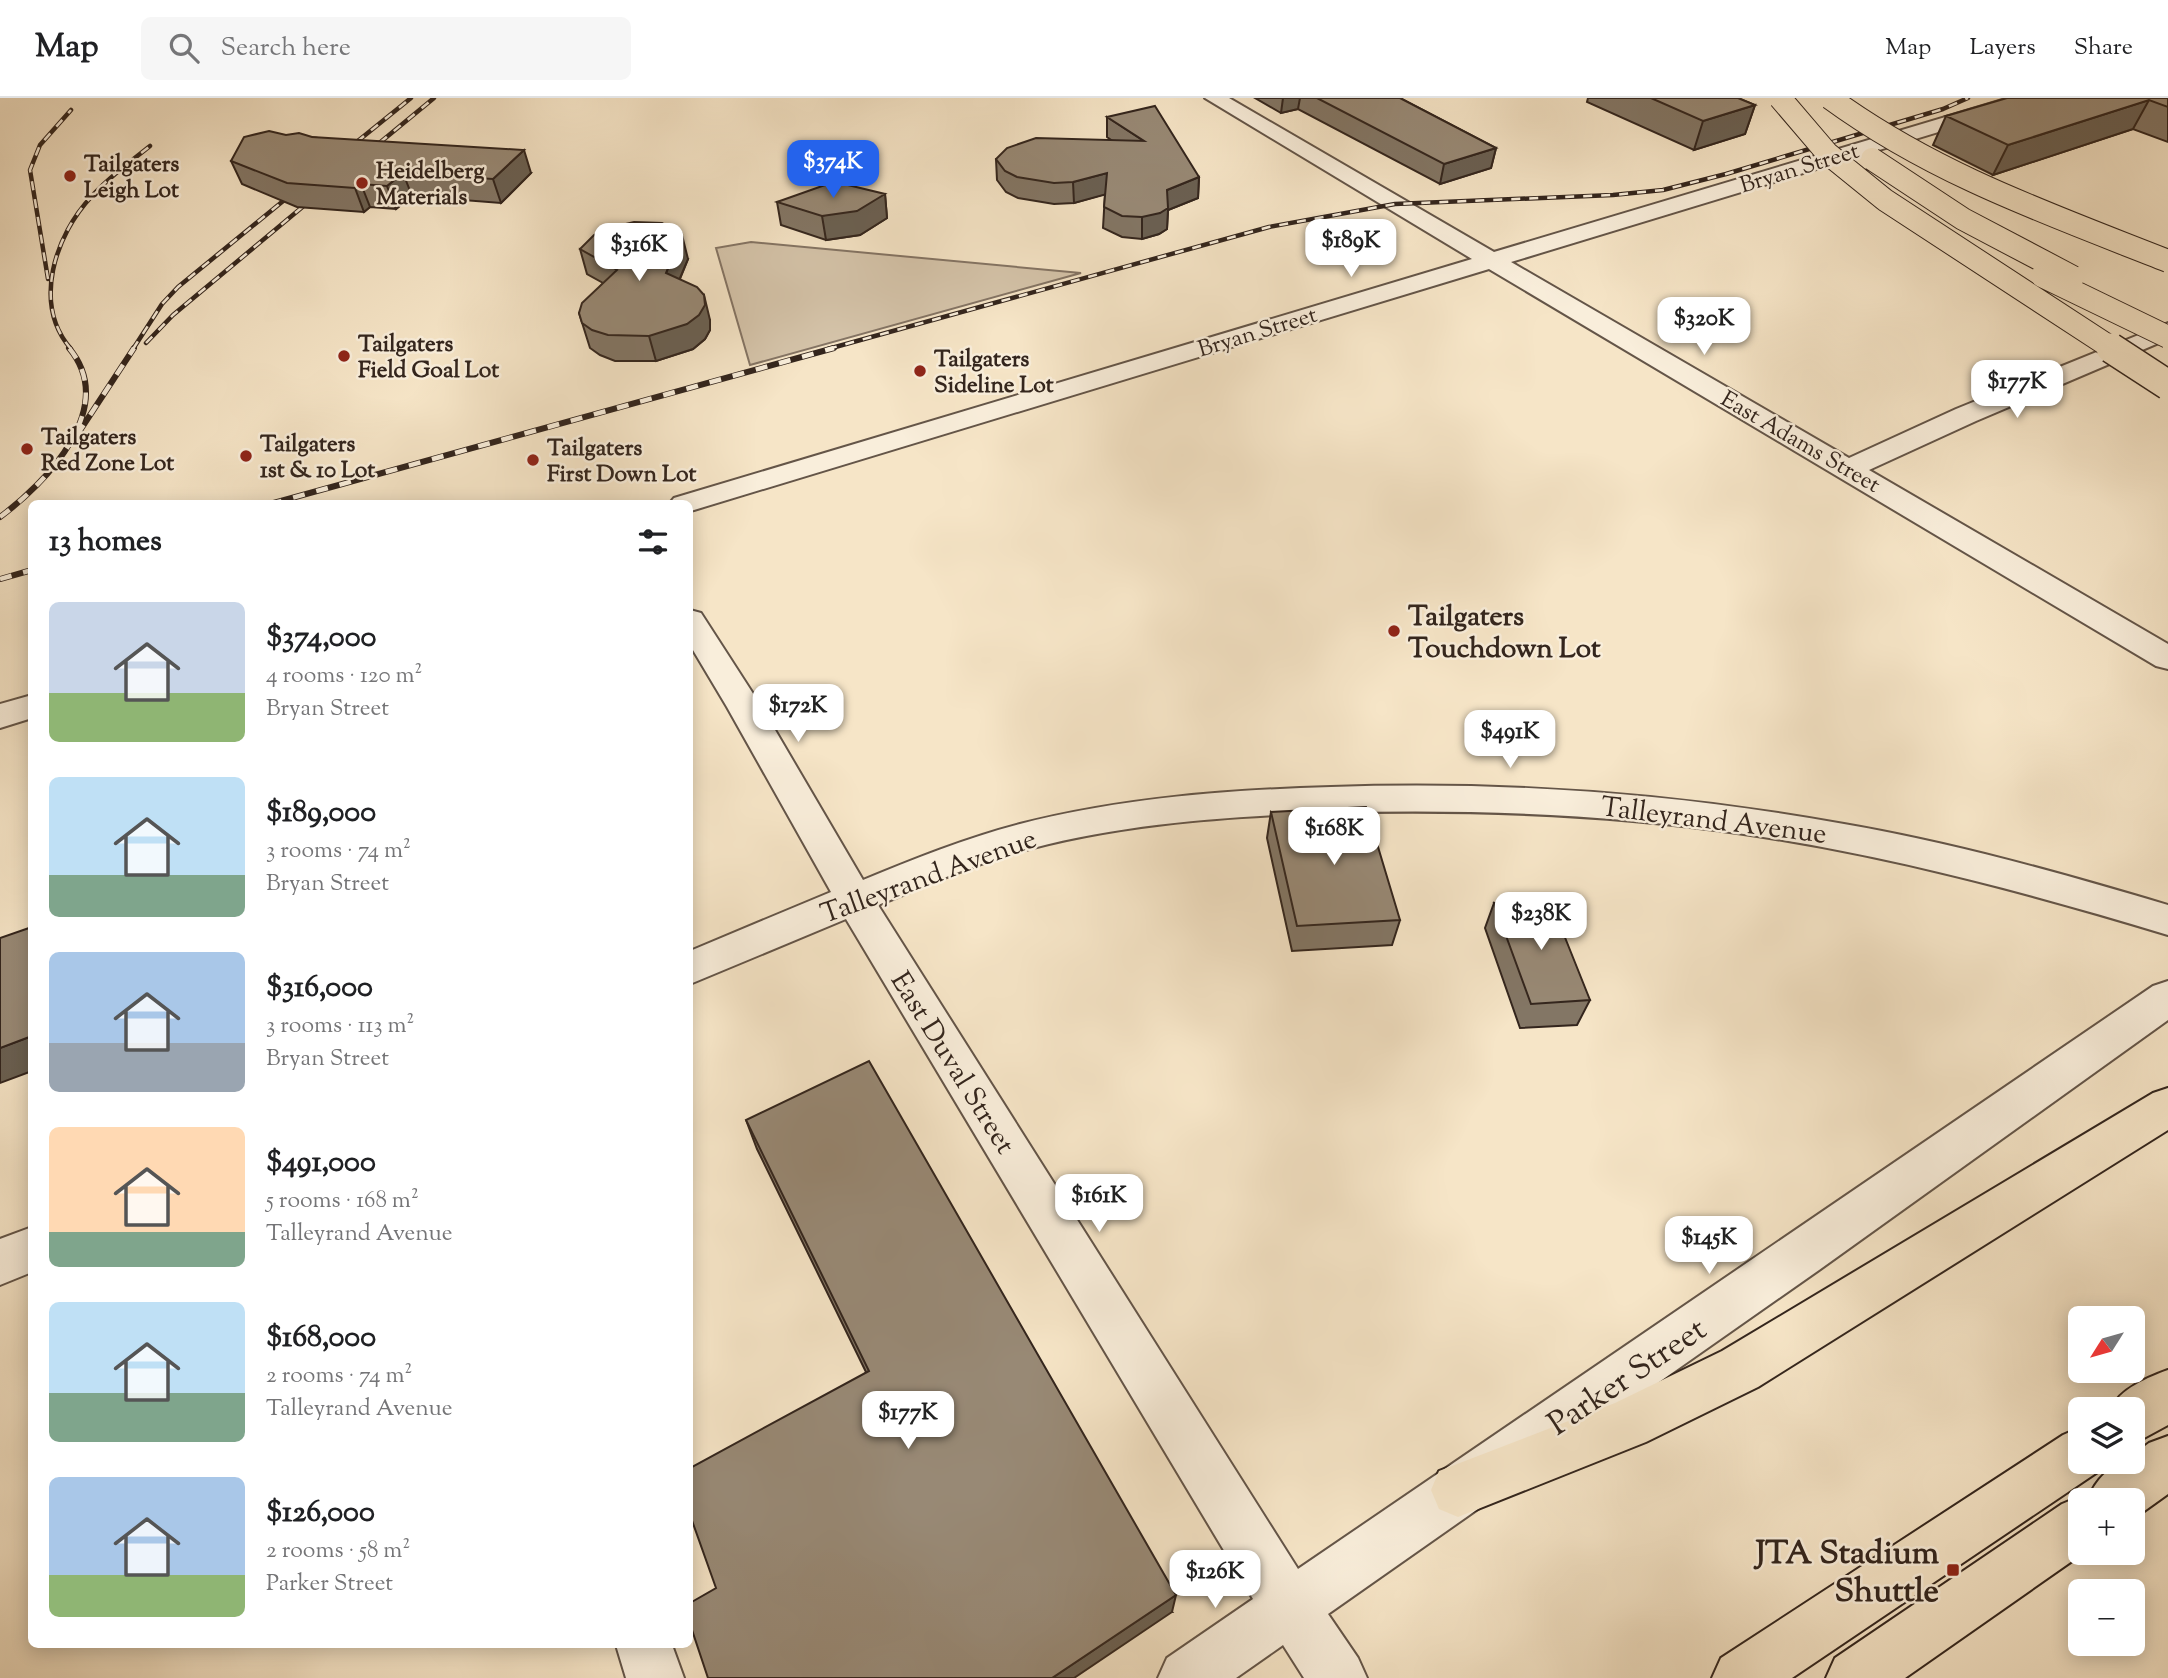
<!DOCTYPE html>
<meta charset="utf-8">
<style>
body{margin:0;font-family:"Sorts Mill Goudy",serif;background:#f6f6f6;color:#202124;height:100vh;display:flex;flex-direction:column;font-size:26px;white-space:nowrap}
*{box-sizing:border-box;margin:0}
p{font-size:23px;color:#757577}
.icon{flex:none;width:38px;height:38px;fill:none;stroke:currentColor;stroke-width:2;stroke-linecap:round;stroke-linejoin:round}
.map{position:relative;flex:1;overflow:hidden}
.drawer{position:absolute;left:28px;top:402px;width:665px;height:1148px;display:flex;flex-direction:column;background:#fff;border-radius:10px;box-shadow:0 4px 18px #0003}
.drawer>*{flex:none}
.needle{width:46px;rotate:233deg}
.controls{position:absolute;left:2068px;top:1208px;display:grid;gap:14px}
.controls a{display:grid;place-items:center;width:77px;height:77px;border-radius:10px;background:#fff;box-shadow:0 4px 18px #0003;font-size:35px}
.price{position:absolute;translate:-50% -60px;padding:0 16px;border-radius:14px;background:#fff;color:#222;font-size:23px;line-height:46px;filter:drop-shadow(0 2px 4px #0008)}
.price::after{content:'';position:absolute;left:50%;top:42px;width:21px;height:16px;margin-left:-10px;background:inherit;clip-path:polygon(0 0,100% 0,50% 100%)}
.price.active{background:#2563eb;color:#fff}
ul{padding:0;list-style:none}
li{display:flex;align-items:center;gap:21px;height:175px;padding:0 21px}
li span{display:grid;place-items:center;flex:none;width:196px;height:140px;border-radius:10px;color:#555}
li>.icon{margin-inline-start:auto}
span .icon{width:84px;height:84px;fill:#fffc;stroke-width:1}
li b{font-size:30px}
h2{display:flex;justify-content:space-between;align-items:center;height:84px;padding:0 21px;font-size:30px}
header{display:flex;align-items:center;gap:42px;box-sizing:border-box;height:98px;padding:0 35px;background:#fff;border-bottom:2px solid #e0e0e0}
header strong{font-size:33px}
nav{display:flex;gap:38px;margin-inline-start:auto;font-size:24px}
.search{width:490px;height:63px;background:#f6f6f6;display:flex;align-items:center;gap:18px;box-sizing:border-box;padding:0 24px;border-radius:10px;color:#757577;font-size:26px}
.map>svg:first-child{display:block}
.green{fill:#d5c4aa;stroke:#847464;stroke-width:2}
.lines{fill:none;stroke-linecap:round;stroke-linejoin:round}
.minor-casing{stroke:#645548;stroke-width:4}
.highway-casing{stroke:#33251d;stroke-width:4}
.minor{fill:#f9eedb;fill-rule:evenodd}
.highway{fill:#f6e5c7;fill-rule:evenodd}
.rail-far1-casing{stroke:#33251d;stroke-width:4.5}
.rail-casing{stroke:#33251d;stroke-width:6}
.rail-far1{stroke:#f9eedb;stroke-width:2.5;stroke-dasharray:9;stroke-linecap:butt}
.rail{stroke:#f9eedb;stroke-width:4.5;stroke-dasharray:12;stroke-linecap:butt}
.highway-bridge-far1-casing{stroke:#33251d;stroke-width:24;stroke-linecap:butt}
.highway-bridge-casing{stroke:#33251d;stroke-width:32;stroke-linecap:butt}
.highway-bridge-far1{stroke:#f6e5c7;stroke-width:22}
.highway-bridge{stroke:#f6e5c7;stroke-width:29}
.wall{fill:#837665;stroke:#33251d;stroke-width:2}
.shaded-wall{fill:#6a6052;stroke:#33251d;stroke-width:2}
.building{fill:#988975;stroke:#33251d;stroke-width:2}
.poi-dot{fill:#8f2418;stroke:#f9eedb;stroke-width:2.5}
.labels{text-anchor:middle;stroke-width:5;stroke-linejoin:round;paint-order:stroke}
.far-poi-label{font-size:23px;font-weight:bold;fill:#33251d;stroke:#f9eedb;text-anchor:start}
.far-street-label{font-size:23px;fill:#33251d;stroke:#f9eedb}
.poi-label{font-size:28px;font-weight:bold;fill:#33251d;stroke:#f9eedb;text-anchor:start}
.street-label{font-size:28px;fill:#33251d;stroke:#f9eedb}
.near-street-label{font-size:33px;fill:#33251d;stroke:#f9eedb}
.near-poi-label{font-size:33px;font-weight:bold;fill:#33251d;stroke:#f9eedb;text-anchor:end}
</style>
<header>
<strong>Map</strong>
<div class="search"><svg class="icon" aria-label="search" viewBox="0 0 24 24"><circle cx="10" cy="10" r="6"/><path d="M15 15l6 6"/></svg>Search here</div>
<nav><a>Map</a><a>Layers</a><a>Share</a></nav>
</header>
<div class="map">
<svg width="2168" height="1580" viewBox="0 0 2168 1580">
<rect width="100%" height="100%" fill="#f6e5c7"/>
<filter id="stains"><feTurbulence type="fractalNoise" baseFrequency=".00286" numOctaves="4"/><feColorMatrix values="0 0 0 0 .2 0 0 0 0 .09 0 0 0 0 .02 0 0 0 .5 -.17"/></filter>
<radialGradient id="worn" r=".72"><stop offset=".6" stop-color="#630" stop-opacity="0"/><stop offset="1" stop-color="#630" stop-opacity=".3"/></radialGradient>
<!-- green -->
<path class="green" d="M751,144L1081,175L750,267L716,150Z"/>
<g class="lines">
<!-- minor casing -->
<g class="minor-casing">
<path id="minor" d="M1205,0H1229L1494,154L2009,0H2040L2037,4L1511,164L1849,360L1956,311L2168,225V241L1976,323L1869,372L2168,546V571L2156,568L1489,171L694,412L690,413V406H669L674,400L1472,161Z
M690,512L701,515L761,608L863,782C914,761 966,740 1020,726C1121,700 1227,692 1331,689C1504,683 1674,695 1844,726C1954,745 2061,775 2168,807V837C2026,794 1884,756 1737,735C1599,715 1461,711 1322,715C1217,719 1108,727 1008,757C964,770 921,790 878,807L1298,1471L2153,888L2168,883V922L1819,1172L1328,1516L1358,1560L1367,1580H1304L1283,1547L1236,1580H1158L1167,1560L1253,1501L846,821L690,886V853L831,794L727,609L690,547Z
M32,597V620L0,630V606Z
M32,1129V1174L0,1187V1141Z
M616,1547H672L684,1580H626Z"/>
</g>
<!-- highway casing -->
<g class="highway-casing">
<path id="highway" d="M2168,990V1032L1758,1289L1646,1344L1458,1419L1439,1411L1431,1392L1439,1373L1615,1305L1722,1253L2153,995Z
M2168,1272V1327L2133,1346V1311H2111C2119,1291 2149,1279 2168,1272Z
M2081,1329V1363H2104L2099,1373L1792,1580H1712L1721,1560L2063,1337Z
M2168,1338V1396L2133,1421V1402H2081V1454H2085L1905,1580H1826L1835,1560L2062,1406L2081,1398L2088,1401C2095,1383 2112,1363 2133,1363V1357L2149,1345Z"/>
</g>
<!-- minor -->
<use href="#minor" class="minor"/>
<!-- highway -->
<use href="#highway" class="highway"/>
<!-- rail-far1 casing -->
<g class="rail-far1-casing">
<path id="rail-far1" d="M343,55L411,0
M366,56L434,0
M48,181L30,72L40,47L71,12
M146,245L173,217L318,96
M71,251C32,206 55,137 92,98C109,79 130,64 150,48
M133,251L162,206L178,189L299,90
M828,251L1269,129L1395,106L1613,97L1663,92L1726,76L1943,11L1968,0"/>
</g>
<!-- rail casing -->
<g class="rail-casing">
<path id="rail" d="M77,337L134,250
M270,406L834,250
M0,419C46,385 119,310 69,250
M0,481L32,472"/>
</g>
<!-- rail-far1 -->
<use href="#rail-far1" class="rail-far1"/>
<!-- rail -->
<use href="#rail" class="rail"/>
<!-- highway-bridge-far1 casing -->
<g class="highway-bridge-far1-casing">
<path id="highway-bridge-far1" d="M1780,0L1827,55L1885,102L2113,251
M1830,0C1934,76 2049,116 2168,163
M1872,61L1963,121L2073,179
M2042,178L2168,239"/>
</g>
<!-- highway-bridge casing -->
<g class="highway-bridge-casing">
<path id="highway-bridge" d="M2111,250L2168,287"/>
</g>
<!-- highway-bridge-far1 -->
<use href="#highway-bridge-far1" class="highway-bridge-far1"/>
<!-- highway-bridge -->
<use href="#highway-bridge" class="highway-bridge"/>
</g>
<!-- wall -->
<path class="wall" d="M1255,0H1400L1496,50L1491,70L1440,86L1298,11L1281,15Z
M1588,0H1738L1755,7L1745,36L1694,52L1587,4Z
M2168,0V44L2133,31L1993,77L1933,47L1946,18Z
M1107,19L1199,79L1198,100L1168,112L1167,131L1159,136L1142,141L1122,139L1103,130L1105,96L1074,105L1054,106L1018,100L1006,94L997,82L996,61L1111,42L1107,39Z
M312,39L531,75L501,105L412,98L396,111L370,109L364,114L297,109L242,86L231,63Z
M885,96L887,120L860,137L826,142L781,127L777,104Z
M580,151L688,161L680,181L710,222V232L705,241L693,251L656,263H615L600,257L590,250L579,215L603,185L587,176Z
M1271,714L1400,822L1392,847L1292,853L1267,740Z
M1494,805L1590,902L1577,927L1520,930L1485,830Z
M746,1022L1172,1514L716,1490L866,1274L757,1051Z"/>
<!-- shaded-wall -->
<path class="shaded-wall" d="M1283,0H1300L1298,11L1281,15Z
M2149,2L2133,31L1993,77L2008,47Z
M1755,7L1745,36L1694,52L1703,23Z
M1496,50L1491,70L1440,86L1444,66Z
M524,52L531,75L501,105L493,81Z
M403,75L412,98L396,111L387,88Z
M1107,75V96L1074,105L1073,84Z
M1199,79L1198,100L1168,112L1167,131L1159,136L1142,141V119L1167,92Z
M361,86L370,109L364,114L355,90Z
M885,96L887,120L860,137L826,142L822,118Z
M682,137L688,161L672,199L666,175Z
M704,197L710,222V232L705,241L693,251L656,263L649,238Z
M32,938V973L0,985V950Z
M1176,1497L1172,1514L1074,1580H1052Z"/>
<!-- building -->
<path class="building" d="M1317,0H1400L1496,50L1444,66Z
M1651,0H1738L1755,7L1703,23Z
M2007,0H2168V9L2149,2L2008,47L1946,18Z
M1155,8L1199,79L1167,92L1168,110L1160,115L1142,119L1122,118L1104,109L1107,75L1073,84L1054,85L1017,79L1005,73L996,61L1007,50L1036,40L1144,43L1107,19Z
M269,33L286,37L299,35L312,39L524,52L493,81L403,75L387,88L361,86L355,90L287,85L231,63L244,39Z
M825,87H848L885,96L857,113L822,118L777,104Z
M634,124L662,125L682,137L666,175L697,189L704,197L705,207L699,217L687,226L649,238L608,237L592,232L582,225L579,215L582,205L617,172L580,151L594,137L605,131Z
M1366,709L1400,822L1297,828L1271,714Z
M1550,802L1590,902L1531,906L1494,805Z
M32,829V938L0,950V840Z
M869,963L1176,1497L1052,1580H708L690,1526V1505L716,1490L690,1417V1370L869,1273L746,1022Z"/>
<!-- markers -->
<g class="poi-dot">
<circle cx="70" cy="78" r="7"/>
<circle cx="362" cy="85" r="7"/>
<circle cx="344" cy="258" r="7"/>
<circle cx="920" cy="273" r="7"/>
<circle cx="27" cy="351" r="7"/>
<circle cx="246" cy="358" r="7"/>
<circle cx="533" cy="362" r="7"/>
<circle cx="1394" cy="533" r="7"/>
<rect x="1946" y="1465" width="14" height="14" rx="3.5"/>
</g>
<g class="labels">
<!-- far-poi labels -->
<g class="far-poi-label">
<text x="84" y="73">Tailgaters<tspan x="84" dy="26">Leigh Lot</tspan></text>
<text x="376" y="80">Heidelberg<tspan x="376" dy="26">Materials</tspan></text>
<text x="358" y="253">Tailgaters<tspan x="358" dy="26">Field Goal Lot</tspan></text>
<text x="934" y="268">Tailgaters<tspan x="934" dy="26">Sideline Lot</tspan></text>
<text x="41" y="346">Tailgaters<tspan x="41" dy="26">Red Zone Lot</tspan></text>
<text x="260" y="353">Tailgaters<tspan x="260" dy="26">1st &amp; 10 Lot</tspan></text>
<text x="547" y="357">Tailgaters<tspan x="547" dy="26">First Down Lot</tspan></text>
</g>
<!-- far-street labels -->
<g class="far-street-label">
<text transform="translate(1799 69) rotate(-17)" y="8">Bryan Street</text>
<text transform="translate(1257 233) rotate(-17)" y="8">Bryan Street</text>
<text transform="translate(1801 343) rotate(30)" y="8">East Adams Street</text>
</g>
<!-- poi labels -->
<g class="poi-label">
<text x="1408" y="527">Tailgaters<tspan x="1408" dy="32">Touchdown Lot</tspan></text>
</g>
<!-- street labels -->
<g class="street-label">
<text transform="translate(1714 721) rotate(7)" y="10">Talleyrand Avenue</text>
<text transform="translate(928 777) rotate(-20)" y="10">Talleyrand Avenue</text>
<text transform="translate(954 964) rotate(58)" y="10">East Duval Street</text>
</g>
<!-- near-street labels -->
<g class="near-street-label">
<text transform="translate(1626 1277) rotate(-34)" y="12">Parker Street</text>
</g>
<!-- near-poi labels -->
<g class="near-poi-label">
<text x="1939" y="1465">JTA Stadium<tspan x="1939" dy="38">Shuttle</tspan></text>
</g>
</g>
<rect width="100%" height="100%" filter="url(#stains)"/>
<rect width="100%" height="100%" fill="url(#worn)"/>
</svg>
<div class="controls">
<a><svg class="needle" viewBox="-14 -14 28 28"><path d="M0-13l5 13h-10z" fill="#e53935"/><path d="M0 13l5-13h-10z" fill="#757577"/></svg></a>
<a><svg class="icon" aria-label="layers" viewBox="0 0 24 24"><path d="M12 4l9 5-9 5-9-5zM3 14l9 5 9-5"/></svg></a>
<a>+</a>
<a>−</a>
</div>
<b class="price active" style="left:833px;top:102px">$374K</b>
<b class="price" style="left:1351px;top:181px">$189K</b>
<b class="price" style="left:639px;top:185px">$316K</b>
<b class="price" style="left:1704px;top:259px">$320K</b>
<b class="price" style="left:2017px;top:322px">$177K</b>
<b class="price" style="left:798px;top:646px">$172K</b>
<b class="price" style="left:1510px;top:672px">$491K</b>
<b class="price" style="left:1334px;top:769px">$168K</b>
<b class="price" style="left:1541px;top:854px">$238K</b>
<b class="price" style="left:1099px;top:1136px">$161K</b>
<b class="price" style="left:1709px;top:1178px">$145K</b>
<b class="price" style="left:908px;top:1353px">$177K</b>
<b class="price" style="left:1215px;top:1512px">$126K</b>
<section class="drawer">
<h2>13 homes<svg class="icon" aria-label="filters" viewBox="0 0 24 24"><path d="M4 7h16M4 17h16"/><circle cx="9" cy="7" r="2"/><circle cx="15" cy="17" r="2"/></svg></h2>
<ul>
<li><span style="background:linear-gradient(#c9d6e8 65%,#8fb573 0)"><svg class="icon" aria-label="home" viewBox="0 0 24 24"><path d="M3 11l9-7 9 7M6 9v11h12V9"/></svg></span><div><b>$374,000</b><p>4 rooms · 120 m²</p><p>Bryan Street</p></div></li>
<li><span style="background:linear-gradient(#bfe0f5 70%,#7fa58c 0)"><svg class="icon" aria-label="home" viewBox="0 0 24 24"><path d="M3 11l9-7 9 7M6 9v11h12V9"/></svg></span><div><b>$189,000</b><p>3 rooms · 74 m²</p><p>Bryan Street</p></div></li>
<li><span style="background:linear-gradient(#a9c7e8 65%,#9aa5b1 0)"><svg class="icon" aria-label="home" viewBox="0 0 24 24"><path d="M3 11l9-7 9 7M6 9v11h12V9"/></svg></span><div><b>$316,000</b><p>3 rooms · 113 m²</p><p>Bryan Street</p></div></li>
<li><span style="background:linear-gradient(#ffd9b3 75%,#7fa58c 0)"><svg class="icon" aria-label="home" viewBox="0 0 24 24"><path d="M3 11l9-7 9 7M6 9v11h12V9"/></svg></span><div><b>$491,000</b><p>5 rooms · 168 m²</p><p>Talleyrand Avenue</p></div></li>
<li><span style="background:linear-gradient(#bfe0f5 65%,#7fa58c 0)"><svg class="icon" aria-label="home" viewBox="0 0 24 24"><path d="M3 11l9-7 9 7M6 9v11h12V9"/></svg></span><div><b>$168,000</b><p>2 rooms · 74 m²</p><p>Talleyrand Avenue</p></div></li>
<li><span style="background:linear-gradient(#a9c7e8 70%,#8fb573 0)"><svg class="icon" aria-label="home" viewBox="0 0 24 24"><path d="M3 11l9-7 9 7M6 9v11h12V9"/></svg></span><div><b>$126,000</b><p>2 rooms · 58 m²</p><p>Parker Street</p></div></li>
</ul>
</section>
</div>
